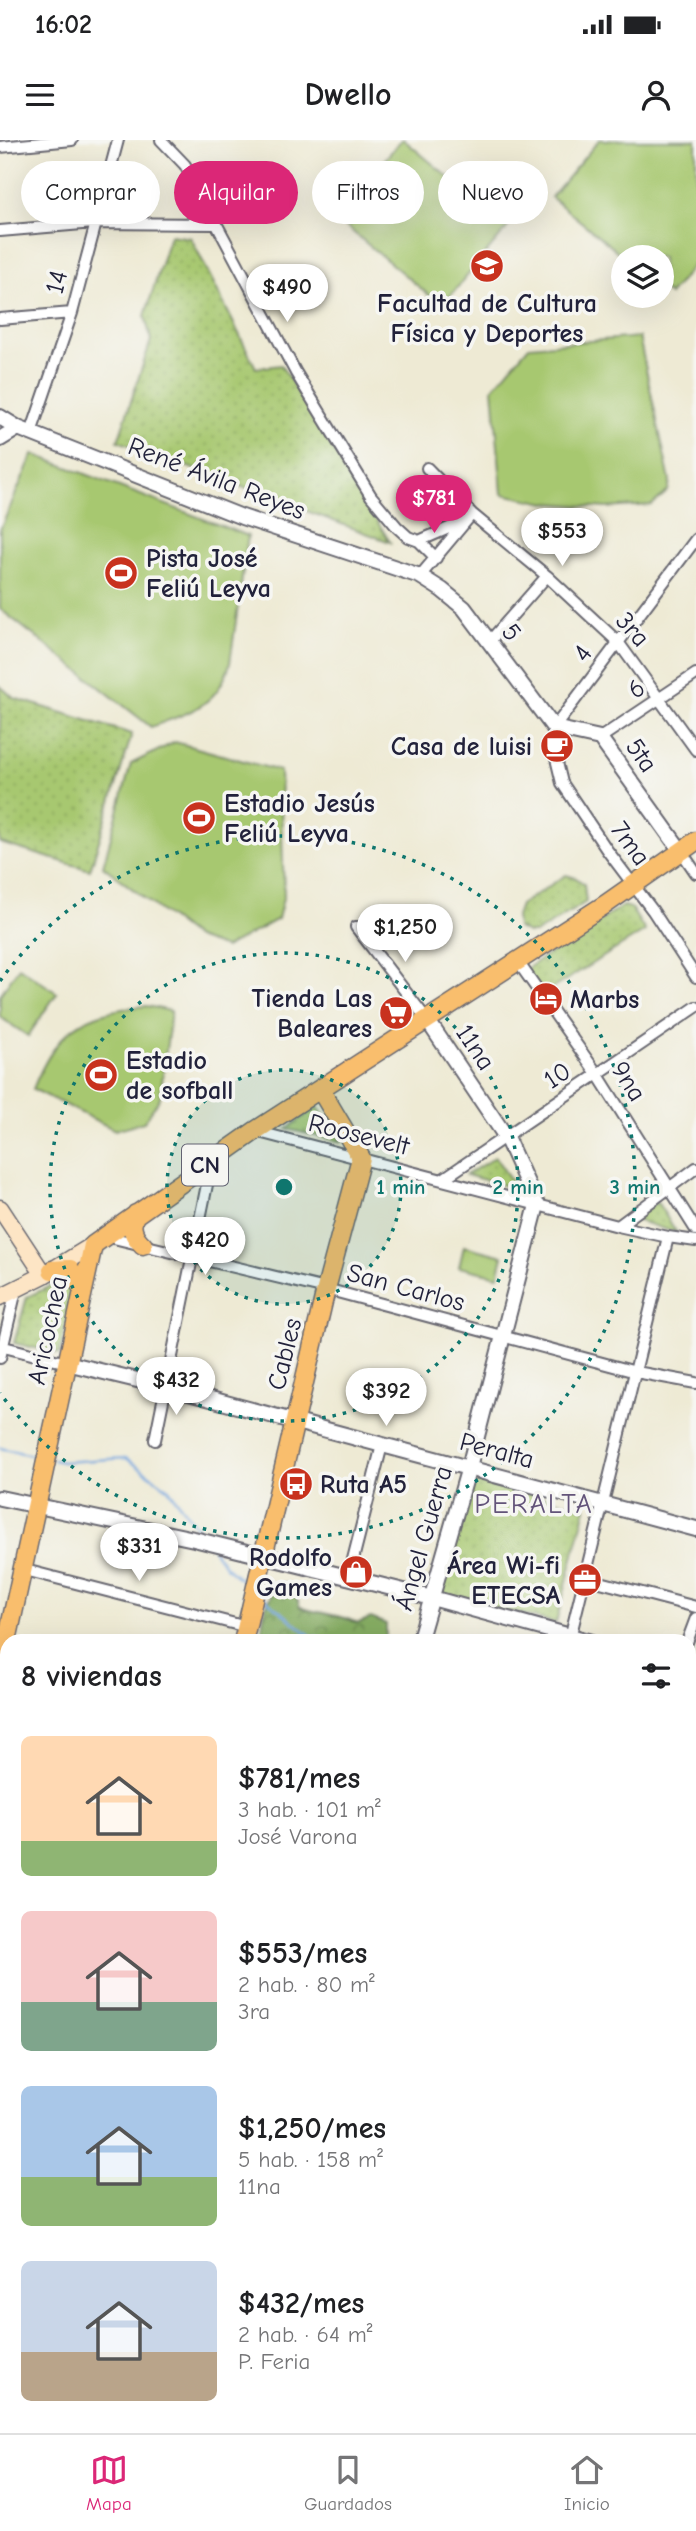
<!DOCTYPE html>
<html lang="es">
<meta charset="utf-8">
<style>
body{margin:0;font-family:"Comic Neue",sans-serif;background:#f6f6f6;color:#202124;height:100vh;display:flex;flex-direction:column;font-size:26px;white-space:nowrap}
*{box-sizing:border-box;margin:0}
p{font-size:23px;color:#757577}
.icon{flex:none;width:38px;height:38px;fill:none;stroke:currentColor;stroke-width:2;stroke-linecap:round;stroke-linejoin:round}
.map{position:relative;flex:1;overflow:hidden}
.drawer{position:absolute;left:0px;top:1494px;width:696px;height:800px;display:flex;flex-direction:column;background:#fff;border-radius:21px 21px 0 0;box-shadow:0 7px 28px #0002}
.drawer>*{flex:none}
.top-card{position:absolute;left:21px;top:21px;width:654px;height:63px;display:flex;gap:14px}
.tools{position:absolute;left:611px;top:105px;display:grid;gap:14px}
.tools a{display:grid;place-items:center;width:63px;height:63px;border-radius:50%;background:#fff;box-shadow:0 7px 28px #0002;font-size:35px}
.price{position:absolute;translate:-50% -60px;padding:0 16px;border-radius:24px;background:#fff;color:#222;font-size:23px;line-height:46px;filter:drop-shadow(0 2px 4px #0008)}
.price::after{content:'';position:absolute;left:50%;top:42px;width:21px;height:16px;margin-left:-10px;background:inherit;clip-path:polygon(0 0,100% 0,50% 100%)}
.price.current{background:#db2777;color:#fff}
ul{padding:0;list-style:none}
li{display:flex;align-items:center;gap:21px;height:175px;padding:0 21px}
li span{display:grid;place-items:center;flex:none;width:196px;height:140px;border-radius:10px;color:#555}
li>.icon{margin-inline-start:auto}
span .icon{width:84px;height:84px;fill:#fffc;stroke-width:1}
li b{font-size:30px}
h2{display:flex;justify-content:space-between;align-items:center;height:84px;padding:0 21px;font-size:30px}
.pill{padding:0 24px;border-radius:32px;background:#fff;box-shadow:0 7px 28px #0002;font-size:24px;line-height:63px}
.pill.current{background:#db2777;color:#fff}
.status{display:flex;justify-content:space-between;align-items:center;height:49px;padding:0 35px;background:#fff;direction:ltr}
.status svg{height:19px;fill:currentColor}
header{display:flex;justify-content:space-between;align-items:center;height:91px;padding:0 21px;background:#fff;font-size:32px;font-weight:600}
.tab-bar{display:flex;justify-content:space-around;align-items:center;height:98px;border-top:2px solid #e0e0e0;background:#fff;font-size:19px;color:#757577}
.tab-bar a{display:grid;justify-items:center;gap:4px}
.tab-bar .current{color:#db2777}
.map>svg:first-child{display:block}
.grass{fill:url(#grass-dots);stroke:#647556;stroke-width:2}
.forest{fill:url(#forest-crowns);stroke:#54674e;stroke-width:2}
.pitch{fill:#a7c870;stroke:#647556;stroke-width:2}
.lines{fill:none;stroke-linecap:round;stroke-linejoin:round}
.stream{stroke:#70a2db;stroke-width:2.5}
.minor-casing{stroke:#696871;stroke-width:14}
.tertiary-casing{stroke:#696871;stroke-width:18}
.secondary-casing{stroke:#696871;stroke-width:19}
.primary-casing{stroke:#696871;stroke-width:21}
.minor{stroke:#fff;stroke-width:10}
.tertiary{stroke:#fff;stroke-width:14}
.secondary{stroke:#fde5c5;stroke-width:16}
.primary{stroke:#f9be6d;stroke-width:18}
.ring{fill:none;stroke:#0f766e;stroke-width:3.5;stroke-dasharray:3.5 7}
.labels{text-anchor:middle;stroke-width:7;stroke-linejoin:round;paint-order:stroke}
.shield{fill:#f6f6f2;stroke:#626272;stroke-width:2}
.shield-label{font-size:24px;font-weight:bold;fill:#22223b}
.street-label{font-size:26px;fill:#22223b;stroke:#f6f6f2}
.poi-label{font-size:26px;font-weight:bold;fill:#22223b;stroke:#f6f6f2;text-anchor:start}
.neighbourhood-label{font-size:28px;letter-spacing:2px;fill:#63547a;stroke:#f6f6f2}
.centre{fill:#0f766e;stroke:#f6f6f2;stroke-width:3.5}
.ring-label{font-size:21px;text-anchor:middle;font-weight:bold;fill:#0f766e;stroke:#f6f6f2;stroke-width:7;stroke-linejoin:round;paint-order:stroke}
</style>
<div class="status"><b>16:02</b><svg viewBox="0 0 49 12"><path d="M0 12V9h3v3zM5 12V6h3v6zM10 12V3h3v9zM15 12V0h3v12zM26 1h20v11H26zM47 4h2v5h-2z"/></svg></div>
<header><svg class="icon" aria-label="menu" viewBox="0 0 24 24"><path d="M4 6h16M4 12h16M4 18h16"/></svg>Dwello<svg class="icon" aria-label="person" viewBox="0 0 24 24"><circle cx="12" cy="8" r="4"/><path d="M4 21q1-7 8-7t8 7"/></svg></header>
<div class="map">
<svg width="696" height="2293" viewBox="0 0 696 2293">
<defs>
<pattern id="grass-dots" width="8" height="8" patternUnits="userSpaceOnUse" patternTransform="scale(1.75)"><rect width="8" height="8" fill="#a7c870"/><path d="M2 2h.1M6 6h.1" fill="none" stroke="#8fac62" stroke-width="1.8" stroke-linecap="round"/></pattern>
<pattern id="forest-crowns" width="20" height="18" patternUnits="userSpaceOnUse" patternTransform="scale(1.75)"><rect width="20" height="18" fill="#85ac62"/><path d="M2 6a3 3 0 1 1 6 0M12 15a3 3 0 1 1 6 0" fill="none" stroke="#6c8c52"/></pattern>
</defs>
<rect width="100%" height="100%" fill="#f6f6f2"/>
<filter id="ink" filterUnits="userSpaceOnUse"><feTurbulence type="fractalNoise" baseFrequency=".0143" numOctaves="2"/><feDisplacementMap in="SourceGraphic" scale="14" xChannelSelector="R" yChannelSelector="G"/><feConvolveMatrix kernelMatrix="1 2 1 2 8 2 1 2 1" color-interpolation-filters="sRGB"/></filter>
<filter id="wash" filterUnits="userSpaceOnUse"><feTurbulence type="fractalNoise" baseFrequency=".00686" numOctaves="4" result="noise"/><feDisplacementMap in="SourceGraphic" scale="28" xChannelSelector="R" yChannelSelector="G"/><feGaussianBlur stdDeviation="1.57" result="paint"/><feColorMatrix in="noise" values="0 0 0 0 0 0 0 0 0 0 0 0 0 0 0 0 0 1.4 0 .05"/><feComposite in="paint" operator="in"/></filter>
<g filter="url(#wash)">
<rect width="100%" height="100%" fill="#eeead4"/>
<!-- grass -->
<path class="grass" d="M170,95L191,98L256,228L281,225L390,402L118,301L151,200L145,176Z
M0,546L14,558L132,594L90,730L0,703Z
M566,735L576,738L584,744L586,762L536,793H528L517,788L516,776L520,765Z
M623,766L631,768L645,791L540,856L523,831Z
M317,966L342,1002L287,989Z
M495,1017L517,1049L466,1035Z
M657,1062L677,1093L632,1079Z
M63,1140L73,1150L60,1214L14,1203L27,1157Z
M470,1337L586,1368L556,1483L438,1453Z
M690,1820L696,1821V1914L694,1923L690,1922Z"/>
<!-- forest -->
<path class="forest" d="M281,1443L292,1445L300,1467C319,1474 339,1474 358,1483L371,1478L386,1484V1499L401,1501H261C263,1477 263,1461 281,1443Z"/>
<!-- pitch -->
<path class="pitch" d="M401,0H404L508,87L442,166L336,78Z
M599,0H696V122L669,155L662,149V117H624L551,57Z
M639,197L670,341L668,351L652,365L606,368L546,363L502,354L493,248L529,206Z
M33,314L248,396L230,523C218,567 189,572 151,587L0,469V390Z
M175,602L280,631L284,754L278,779L225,808L196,798L103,726L131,624Z
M19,827L57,853L28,896L0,877V855Z
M147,866L171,871L160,958L144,982L115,990L33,949C56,890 84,870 147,866Z
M464,1106L503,1116L498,1136L459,1127Z"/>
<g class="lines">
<!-- stream -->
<path class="stream" d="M0,1308L41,1317
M54,1320L62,1322L126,1318L168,1348L203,1396
M213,1409L226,1427L250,1447
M260,1455L311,1496L341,1502
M690,1659L696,1662"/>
</g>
</g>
<g filter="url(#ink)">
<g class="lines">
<!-- minor casing -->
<g class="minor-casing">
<path id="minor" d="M161,0L185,25L296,233L371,356L397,387L408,397L419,401L436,418
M0,7L72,0
M0,91L94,83L215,84
M0,179L72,173
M31,293L72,173L118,0
M427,328L472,374L547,436L618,502L696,610
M696,399L554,588L552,602L562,643L607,710L653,771L696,837
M419,401L465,381
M420,436L472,374
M489,502L547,436
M600,598L696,534
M681,711L696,733
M356,787L428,881
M518,822L598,935L696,1090
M255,991L618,1086L668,1097L696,1101
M443,1039L696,867
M618,1086L696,1028
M105,1096L326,1149L636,1232L696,1243
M0,1206L67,1223
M0,1218L16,1150
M155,1300L212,1020
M21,1429L247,1487
M585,1438L696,1467
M348,1439L382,1305
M569,1502L668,1097
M687,1502L696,1478
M0,1654L7,1656
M690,1704L696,1697
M690,1811L696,1812
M0,1943L7,1945
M690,1970L696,1973
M0,2254L7,2256
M124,2287L145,2293
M331,2293L333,2287
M549,2293L551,2287"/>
</g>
<!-- tertiary casing -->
<g class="tertiary-casing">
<path id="tertiary" d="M0,277L18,288L242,377L420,436L442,450L464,468L554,588L600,598L681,711
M0,299L18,288
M67,1223L166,1247L696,1389
M0,1358L194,1399L432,1458L592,1502
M419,1502L469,1327L537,1065L506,997L428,881
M690,1527L696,1529
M0,2019L7,2021
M179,2293L180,2287"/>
</g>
<!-- secondary casing -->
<g class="secondary-casing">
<path id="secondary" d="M0,1068L44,1135
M0,1157L44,1135L93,1105
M690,2029L696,2030
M690,2217L696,2219"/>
</g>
<!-- primary casing -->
<g class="primary-casing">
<path id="primary" d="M136,1074C129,1086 133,1096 143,1105
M52,1130L70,1129L83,1149
M243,1502L326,1149L361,1018L320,949
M0,1533L93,1105L255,991L606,764L696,701
M0,1832L7,1834
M0,2170L7,2172
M434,2287L456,2293
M3,2293L7,2278
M638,2293L640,2287"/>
</g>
<!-- minor -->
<use href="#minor" class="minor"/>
<!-- tertiary -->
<use href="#tertiary" class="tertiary"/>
<!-- secondary -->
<use href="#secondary" class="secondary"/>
<!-- primary -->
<use href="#primary" class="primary"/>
</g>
</g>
<!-- distance rings -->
<circle cx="284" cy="1047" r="117" fill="#0f766e" fill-opacity=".12"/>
<g class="ring">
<circle cx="284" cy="1047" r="117"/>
<circle cx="284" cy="1047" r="234"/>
<path d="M0 841A351 351 0 1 1 0 1253"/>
</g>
<!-- icons -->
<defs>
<g id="university-disc" transform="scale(1.75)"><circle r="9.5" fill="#c8321e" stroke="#f6f6f2"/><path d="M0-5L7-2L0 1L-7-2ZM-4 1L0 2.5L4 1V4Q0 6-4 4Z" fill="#fff"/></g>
<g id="stadium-disc" transform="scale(1.75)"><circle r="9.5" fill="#c8321e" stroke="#f6f6f2"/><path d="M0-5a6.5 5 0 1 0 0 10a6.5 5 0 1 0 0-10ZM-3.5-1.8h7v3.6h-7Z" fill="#fff"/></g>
<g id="cafe-disc" transform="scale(1.75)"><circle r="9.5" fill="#c8321e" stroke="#f6f6f2"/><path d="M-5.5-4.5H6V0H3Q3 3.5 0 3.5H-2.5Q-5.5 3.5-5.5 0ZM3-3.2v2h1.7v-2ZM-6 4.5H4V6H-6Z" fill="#fff"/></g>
<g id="hotel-disc" transform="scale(1.75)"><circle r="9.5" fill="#c8321e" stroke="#f6f6f2"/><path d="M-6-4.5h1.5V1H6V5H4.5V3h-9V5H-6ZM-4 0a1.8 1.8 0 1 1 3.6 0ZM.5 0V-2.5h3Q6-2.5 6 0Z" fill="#fff"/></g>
<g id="supermarket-disc" transform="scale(1.75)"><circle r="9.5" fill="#c8321e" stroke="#f6f6f2"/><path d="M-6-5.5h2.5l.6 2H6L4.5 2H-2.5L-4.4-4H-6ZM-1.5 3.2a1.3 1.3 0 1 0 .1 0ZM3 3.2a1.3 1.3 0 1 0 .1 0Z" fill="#fff"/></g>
<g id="bus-disc" transform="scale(1.75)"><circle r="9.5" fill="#c8321e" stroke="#f6f6f2"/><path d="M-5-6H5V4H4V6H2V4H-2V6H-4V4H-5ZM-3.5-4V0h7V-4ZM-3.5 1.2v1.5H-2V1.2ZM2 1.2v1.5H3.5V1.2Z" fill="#fff"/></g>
<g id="shop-disc" transform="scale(1.75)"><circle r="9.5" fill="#c8321e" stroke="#f6f6f2"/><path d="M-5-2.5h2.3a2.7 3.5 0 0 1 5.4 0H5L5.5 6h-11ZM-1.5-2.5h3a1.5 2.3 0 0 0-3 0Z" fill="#fff"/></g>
<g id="office-disc" transform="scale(1.75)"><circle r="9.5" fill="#c8321e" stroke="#f6f6f2"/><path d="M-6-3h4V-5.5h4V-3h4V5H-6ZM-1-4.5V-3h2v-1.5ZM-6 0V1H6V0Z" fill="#fff"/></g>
</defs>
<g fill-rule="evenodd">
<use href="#university-disc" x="487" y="126"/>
<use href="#stadium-disc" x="121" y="433"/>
<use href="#cafe-disc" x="557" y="606"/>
<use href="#stadium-disc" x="199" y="678"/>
<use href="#hotel-disc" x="546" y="859"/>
<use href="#supermarket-disc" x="396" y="873"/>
<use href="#stadium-disc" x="101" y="935"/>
<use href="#bus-disc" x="296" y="1344"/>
<use href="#shop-disc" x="356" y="1432"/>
<use href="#office-disc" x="585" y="1440"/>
</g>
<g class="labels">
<!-- shield labels -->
<rect class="shield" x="182" y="1004.5" width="46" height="41" rx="5"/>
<g class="shield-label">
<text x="205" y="1033">CN</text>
</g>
<!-- street labels -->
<g class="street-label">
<text transform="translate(56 142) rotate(-76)" y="9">14</text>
<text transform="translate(217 338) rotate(21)" y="9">René Ávila Reyes</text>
<text transform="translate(633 489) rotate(48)" y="9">3ra</text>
<text transform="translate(512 492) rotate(53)" y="9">5</text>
<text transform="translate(582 513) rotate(-53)" y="9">4</text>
<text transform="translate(636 548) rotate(-33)" y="9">6</text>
<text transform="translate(642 615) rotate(55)" y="9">5ta</text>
<text transform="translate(631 703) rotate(54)" y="9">7ma</text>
<text transform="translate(476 907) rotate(56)" y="9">11na</text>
<text transform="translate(557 935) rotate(-34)" y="9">10</text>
<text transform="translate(629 941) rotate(57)" y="9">9na</text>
<text transform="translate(359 994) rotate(14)" y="9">Roosevelt</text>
<text transform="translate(406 1147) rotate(15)" y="9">San Carlos</text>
<text transform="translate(47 1190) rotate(-78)" y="9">Aricochea</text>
<text transform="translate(284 1214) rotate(-76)" y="9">Cables</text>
<text transform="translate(497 1310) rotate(15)" y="9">Peralta</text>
<text transform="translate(423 1398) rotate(-74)" y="9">Ángel Guerra</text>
</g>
<!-- poi labels -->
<g class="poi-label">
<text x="487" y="172" text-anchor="middle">Facultad de Cultura<tspan x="487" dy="30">Física y Deportes</tspan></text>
<text x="146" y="427">Pista José<tspan x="146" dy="30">Feliú Leyva</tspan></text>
<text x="532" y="615" text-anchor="end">Casa de luisi</text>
<text x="224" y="672">Estadio Jesús<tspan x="224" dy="30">Feliú Leyva</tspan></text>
<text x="372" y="867" text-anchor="end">Tienda Las<tspan x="372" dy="30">Baleares</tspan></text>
<text x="570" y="868">Marbs</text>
<text x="126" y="929">Estadio<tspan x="126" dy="30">de sofball</tspan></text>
<text x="320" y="1353">Ruta A5</text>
<text x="332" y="1426" text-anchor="end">Rodolfo<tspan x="332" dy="30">Games</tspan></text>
<text x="560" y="1434" text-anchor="end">Área Wi-fi<tspan x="560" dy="30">ETECSA</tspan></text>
</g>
<!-- neighbourhood labels -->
<g class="neighbourhood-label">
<text x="534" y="1373">PERALTA</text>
</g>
</g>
<circle cx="284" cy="1047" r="10" class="centre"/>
<g class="ring-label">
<text x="401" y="1054">1 min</text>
<text x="518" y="1054">2 min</text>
<text x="635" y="1054">3 min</text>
</g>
</svg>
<div class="tools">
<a><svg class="icon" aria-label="layers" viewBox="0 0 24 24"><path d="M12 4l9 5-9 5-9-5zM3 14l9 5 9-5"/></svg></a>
</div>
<b class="price" style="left:287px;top:184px">$490</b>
<b class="price current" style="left:434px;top:395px">$781</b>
<b class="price" style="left:562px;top:428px">$553</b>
<b class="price" style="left:405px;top:824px">$1,250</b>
<b class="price" style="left:205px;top:1137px">$420</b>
<b class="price" style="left:176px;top:1277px">$432</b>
<b class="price" style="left:386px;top:1288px">$392</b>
<b class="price" style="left:139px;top:1443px">$331</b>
<div class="top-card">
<a class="pill">Comprar</a>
<a class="pill current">Alquilar</a>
<a class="pill">Filtros</a>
<a class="pill">Nuevo</a>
</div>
<section class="drawer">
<h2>8 viviendas<svg class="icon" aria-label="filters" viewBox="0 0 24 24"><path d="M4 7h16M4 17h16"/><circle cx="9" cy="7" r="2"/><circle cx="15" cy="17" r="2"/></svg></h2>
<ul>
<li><span style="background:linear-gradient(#ffd9b3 75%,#8fb573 0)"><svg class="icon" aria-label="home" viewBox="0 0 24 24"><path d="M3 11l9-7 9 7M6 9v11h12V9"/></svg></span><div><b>$781/mes</b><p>3 hab. · 101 m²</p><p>José Varona</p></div></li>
<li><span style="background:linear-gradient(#f6c9c9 65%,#7fa58c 0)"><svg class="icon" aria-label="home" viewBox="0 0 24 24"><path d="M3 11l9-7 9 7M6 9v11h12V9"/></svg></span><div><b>$553/mes</b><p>2 hab. · 80 m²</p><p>3ra</p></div></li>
<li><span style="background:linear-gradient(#a9c7e8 65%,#8fb573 0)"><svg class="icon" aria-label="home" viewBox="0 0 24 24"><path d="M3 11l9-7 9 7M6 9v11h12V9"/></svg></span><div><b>$1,250/mes</b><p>5 hab. · 158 m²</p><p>11na</p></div></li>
<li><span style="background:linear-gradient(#c9d6e8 65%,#b9a48a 0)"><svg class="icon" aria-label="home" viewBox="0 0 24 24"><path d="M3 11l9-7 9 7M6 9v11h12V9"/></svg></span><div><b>$432/mes</b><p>2 hab. · 64 m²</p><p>P. Feria</p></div></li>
</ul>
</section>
</div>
<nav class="tab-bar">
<a class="current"><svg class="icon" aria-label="map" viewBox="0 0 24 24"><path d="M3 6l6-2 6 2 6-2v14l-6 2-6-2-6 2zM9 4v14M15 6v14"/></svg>Mapa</a>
<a><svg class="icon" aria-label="saved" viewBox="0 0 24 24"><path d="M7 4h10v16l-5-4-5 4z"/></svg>Guardados</a>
<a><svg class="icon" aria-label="home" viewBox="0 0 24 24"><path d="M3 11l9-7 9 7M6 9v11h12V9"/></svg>Inicio</a>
</nav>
